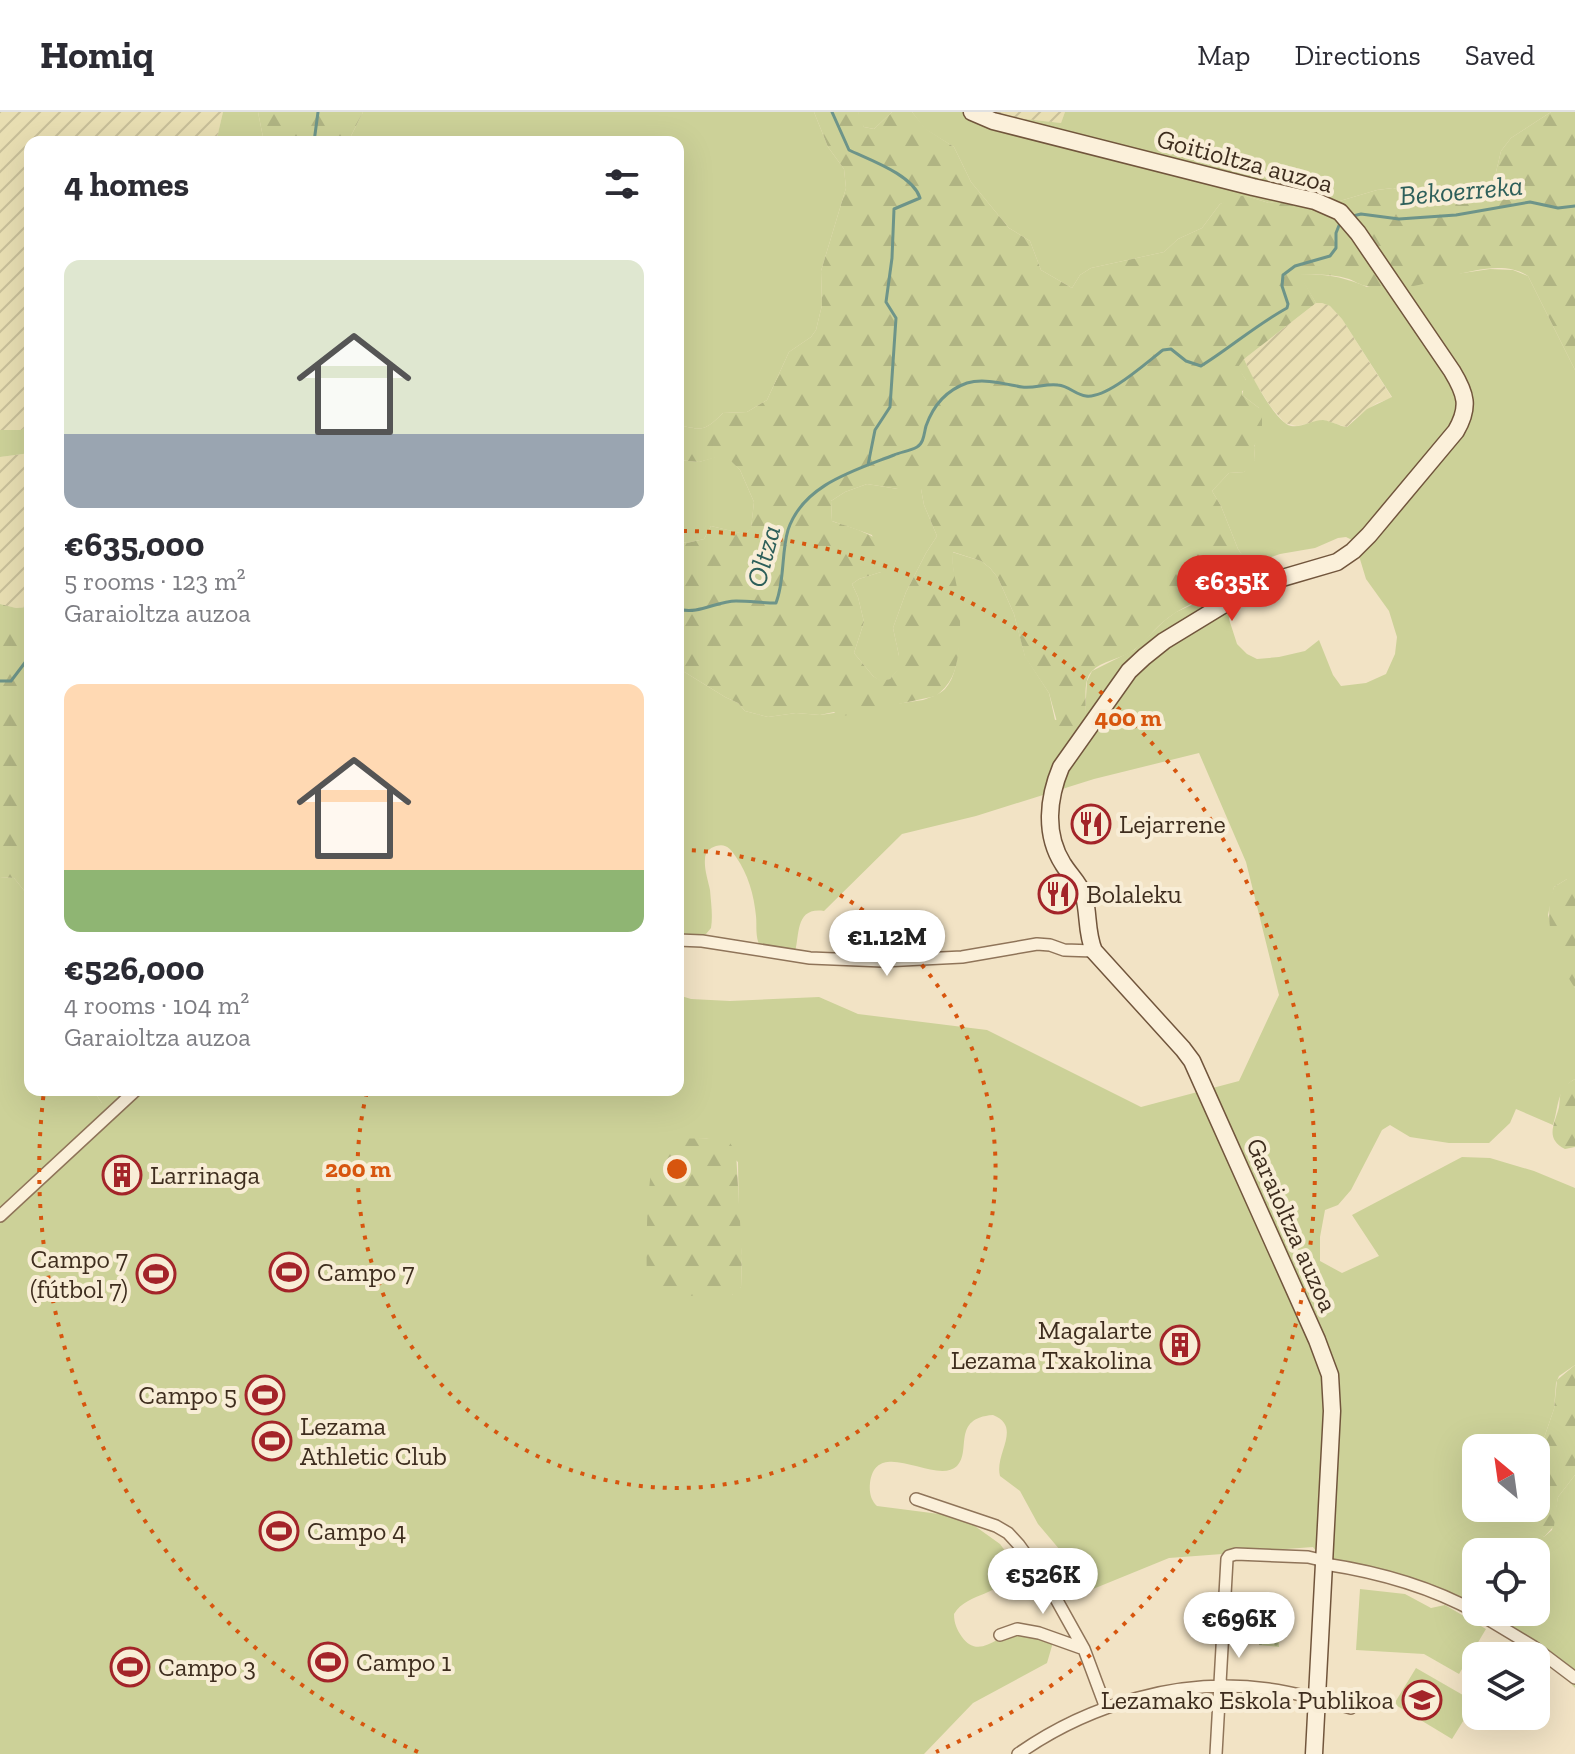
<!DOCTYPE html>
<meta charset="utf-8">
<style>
body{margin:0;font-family:"Zilla Slab",serif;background:#f2f2f3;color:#2b2b33;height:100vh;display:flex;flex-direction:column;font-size:30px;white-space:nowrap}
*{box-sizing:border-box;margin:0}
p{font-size:26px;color:#7c7c81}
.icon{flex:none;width:44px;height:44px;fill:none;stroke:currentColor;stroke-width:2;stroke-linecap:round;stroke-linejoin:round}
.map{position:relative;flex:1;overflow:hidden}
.drawer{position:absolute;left:24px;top:24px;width:660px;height:960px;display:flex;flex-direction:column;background:#fff;border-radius:16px;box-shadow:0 8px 32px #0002}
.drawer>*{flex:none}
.needle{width:52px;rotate:331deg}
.tools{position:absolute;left:1462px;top:1322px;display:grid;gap:16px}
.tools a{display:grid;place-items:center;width:88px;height:88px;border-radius:16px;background:#fff;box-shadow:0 8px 32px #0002;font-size:40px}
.price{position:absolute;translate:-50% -68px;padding:0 18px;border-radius:28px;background:#fff;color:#222;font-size:26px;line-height:52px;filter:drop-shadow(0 2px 4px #0008)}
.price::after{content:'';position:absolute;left:50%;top:48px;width:24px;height:18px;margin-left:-12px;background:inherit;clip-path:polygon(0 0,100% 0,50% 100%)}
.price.on{background:#d93025;color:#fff}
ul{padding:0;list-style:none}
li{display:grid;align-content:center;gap:16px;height:424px;padding:0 40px}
li span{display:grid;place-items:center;height:248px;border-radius:16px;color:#555}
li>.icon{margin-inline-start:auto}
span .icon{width:144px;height:144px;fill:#fffc;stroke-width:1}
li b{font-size:34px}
h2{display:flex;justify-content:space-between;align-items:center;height:96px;padding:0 40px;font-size:34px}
header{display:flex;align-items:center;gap:48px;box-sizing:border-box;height:112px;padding:0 40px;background:#fff;border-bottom:2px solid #e1e1e2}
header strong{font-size:38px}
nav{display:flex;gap:44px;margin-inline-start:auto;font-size:28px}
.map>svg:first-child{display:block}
.farmland{fill:url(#farmland-furrows)}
.grass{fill:#ccd198;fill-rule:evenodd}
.forest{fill:url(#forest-firs);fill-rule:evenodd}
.park{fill:url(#park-dots)}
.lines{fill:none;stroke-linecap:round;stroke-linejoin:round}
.stream{stroke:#6d9489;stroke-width:3}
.street-casing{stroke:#8f7459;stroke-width:14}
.secondary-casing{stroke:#71553c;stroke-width:19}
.street{stroke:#fbf0da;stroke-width:11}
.secondary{stroke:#fbf0da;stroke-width:16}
.ring{fill:none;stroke:#d7550e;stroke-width:4;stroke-dasharray:4 8}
.labels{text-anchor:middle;stroke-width:8;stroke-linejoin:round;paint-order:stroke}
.street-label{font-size:26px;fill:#3e2d1e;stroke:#f8edd6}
.poi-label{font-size:26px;fill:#3e2d1e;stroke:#f8edd6;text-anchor:start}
.water-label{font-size:28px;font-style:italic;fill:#2d5f5a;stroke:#f8edd6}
.centre{fill:#d7550e;stroke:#f8edd6;stroke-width:4}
.ring-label{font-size:24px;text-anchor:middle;font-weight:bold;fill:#d7550e;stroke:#f8edd6;stroke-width:8;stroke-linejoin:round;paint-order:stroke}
</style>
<header>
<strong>Homiq</strong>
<nav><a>Map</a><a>Directions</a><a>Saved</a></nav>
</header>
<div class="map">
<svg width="1575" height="1642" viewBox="0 0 1575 1642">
<defs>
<pattern id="farmland-furrows" width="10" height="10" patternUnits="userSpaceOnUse" patternTransform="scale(2)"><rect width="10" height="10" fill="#e8deb2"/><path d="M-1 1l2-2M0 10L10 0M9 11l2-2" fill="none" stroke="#c8bf99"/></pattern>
<pattern id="forest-firs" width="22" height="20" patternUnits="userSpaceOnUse" patternTransform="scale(2)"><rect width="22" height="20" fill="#ccd198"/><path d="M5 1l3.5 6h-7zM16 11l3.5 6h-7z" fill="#b0b483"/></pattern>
<pattern id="park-dots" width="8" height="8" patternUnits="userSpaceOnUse" patternTransform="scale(2)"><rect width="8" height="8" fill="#ccd198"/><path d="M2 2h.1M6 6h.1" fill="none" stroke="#b0b483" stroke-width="1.8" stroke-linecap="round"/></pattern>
</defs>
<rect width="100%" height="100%" fill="#f2e3c5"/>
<!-- farmland -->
<path class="farmland" d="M0,0H223L216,30H30V313L22,318L15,319L0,318Z
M979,0H1065L1061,11L1025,7L1021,8Z
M1316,191H1322L1330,194L1342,207L1392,286L1377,291L1353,308L1347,315L1323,308L1297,314L1285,311L1271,295L1253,267L1244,247Z
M30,341V495L16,496L0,492V345Z"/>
<!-- grass -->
<path class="grass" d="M223,0H258L264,30H216Z
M363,0H814L828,35L844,57L846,76L821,159L822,193L816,218L811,225L789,240L767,288L747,300L723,301C704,320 703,318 678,313V30H348Z
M858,0H892L874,17L864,15L859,7Z
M912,0H979L1021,8L1025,7L1061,11L1065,0H1551L1511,26L1501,39L1492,77L1482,87L1464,92L1442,91L1393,76L1377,78L1333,91L1305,86L1269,91L1246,84L1220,92L1202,116L1178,127L1164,140L1091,156L1080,163L1072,176L1041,158L1030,129L1009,116L971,70L954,35L925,17Z
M1490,157L1513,158L1528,164L1575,258V767H1567L1554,775L1548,803L1566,859L1575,876V967C1556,978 1559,994 1553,1013L1516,997L1510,1011L1489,1031H1449L1410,1025L1390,1013L1382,1018L1351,1078L1338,1093L1325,1098L1320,1125V1149L1342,1161L1379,1144L1352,1103L1462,1045L1490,1046L1534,1059L1575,1076V1253L1559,1264L1556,1271L1554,1297L1544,1326L1536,1338V1336H1476V1396H1525V1406L1544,1425L1552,1418L1558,1385L1575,1363V1576L1542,1541L1483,1500H1536V1440H1476V1496L1432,1475L1328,1455L1313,1435L1169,1446L1093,1477L1038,1412L1020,1379L1000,1364C994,1342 1023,1315 993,1303C951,1306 972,1339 957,1354C936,1374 876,1323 870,1371C869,1381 871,1388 877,1394L947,1403L972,1412L1000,1432L1008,1443L1012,1457C1003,1485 968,1479 954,1502C954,1511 957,1518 962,1525C979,1549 999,1522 1018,1518C1031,1515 1043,1518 1056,1520L1047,1551L973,1591L924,1642H0V765L14,766L30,786V978H93L102,991L131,978H678V883L691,887L730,889L819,885L858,902L987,918L1141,995L1239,969L1279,883L1246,750L1199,641L1094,667L976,704L902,722L824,799C795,795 800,822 795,840L760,834C755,825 757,814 756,804C754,783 748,762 736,745C731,737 726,731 716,734C709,736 705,741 705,747C704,757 708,768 710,778C711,791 713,803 711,816L706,822L678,835V556L725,585L738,591L745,599L768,605L796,601L820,603L923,588C931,585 939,583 945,577C970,549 953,475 952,440L981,449L990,456L998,466L1014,502L1025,544L1049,581L1055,608L1085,602L1087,569L1092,559L1134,538L1164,509L1176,500L1241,471L1230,498L1229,507L1237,532L1247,542L1257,547L1279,545L1305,539L1319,528L1333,563L1341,574L1366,571L1386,562L1395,542L1397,525L1389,499L1366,467L1356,434L1352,428L1346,425L1338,426L1315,436L1280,442L1249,453L1238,437L1221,394L1212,379L1229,361L1244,360L1255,348L1254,335L1256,329L1259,296L1242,283L1246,268L1237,255L1244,247C1251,263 1275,310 1291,314C1302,316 1312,308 1323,308C1331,309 1339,314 1347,315L1367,297L1392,285L1342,207L1330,194L1322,191H1316L1299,163C1324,161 1344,165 1367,175ZM709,1026L738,1050L739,1119L742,1144L741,1175L732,1183H699L666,1030Z
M30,313V341L0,345V318H21Z
M725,342L740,358L754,390L751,417L744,422L711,414L704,427L687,431L678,429V348L699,350Z
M867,372L898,377H921L924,393L937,424L926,441L906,480L893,516L899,544V557L890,567L881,570L873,564L854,541L864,510L858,485L852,472L859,467L881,460L872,423L832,409L831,389L845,380Z
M1360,1477L1405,1482L1431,1496L1445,1493L1486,1517L1459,1562L1424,1542L1356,1538Z
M1416,1556L1475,1590L1452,1627L1394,1592Z"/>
<!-- forest -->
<path class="forest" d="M258,0H363L348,30H264Z
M814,0H858L864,15L874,17L892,0H912L926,17L954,35L971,70L1009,116L1030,129L1041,158L1072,176L1080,163L1091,156L1164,140L1178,127L1202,116L1220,92L1237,84H1246L1269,91L1305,86L1333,91L1377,78L1393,76L1442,91L1464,92L1482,87L1492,77L1501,39L1511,26L1551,0H1575V258L1528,164C1496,143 1443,170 1409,175C1395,177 1378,178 1366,174C1360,173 1354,169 1349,167C1332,162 1317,162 1300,163L1316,191L1244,247L1238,255L1246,268L1247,277L1242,279V283L1259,296L1262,301V323L1254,334L1255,348L1253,354L1244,360L1229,361L1212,379L1221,394L1238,437L1249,453L1241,471C1216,481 1189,490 1168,506C1154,516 1145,531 1131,540C1119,547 1102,549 1092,559C1076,575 1099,616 1068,624L1059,617L1049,581L1025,545L1014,502L998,466L990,456L981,449L953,440C951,457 958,473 959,490C961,509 961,548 952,565C948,573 942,579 936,584L843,604H839L834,600L820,603L796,601L768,605L745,599L738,591L725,585L678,556V429L687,431L704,427L711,414L745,422L751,416L754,390L740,358L725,343L699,350L678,348V313C703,318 704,320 723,301L747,300L767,288L789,240L811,225L816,218L822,193L821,159L846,76L844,57L828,35ZM867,372L898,377H921L924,393L937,424L926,441L906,480L893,516L899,544V556L890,567L881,569L873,564L854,541L864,510L858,485L852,472L859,467L881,460C883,454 887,446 886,441C883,422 847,415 832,409L831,389L845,380Z
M0,492L16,496L30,495V786L14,766L0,765Z
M1567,767H1575V876C1556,847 1541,809 1554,775Z
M1575,967V1035L1565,1037C1544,1026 1555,1012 1559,995C1560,988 1559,981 1564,975C1566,972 1572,969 1575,967Z
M93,978H130L110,996L102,991Z
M709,1026L728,1028L736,1040L742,1144L741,1175L739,1179L732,1183H699L659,1187L650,1180L647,1168C646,1148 646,1042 660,1032C669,1025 697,1027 709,1026Z
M1575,1253V1363L1558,1385L1554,1414L1544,1425L1529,1414L1525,1396H1536V1338L1544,1326L1554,1297L1557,1268Z"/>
<!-- park -->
<path class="park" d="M1261,1482L1281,1483L1279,1535L1259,1533Z"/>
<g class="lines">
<!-- stream -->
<path class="stream" d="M832,0L849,38C870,48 913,63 920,86L894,97L892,146L886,190L896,206L890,295L875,318L868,353
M314,30L318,0
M1353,104L1361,102L1399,107L1456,103L1530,90L1558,96L1575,94
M678,497C699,503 716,489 736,489C750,489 763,491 776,491C785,468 781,442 788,418C803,373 853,359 894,343C901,340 910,339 917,335C924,331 924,321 926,314C933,294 947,278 967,271C984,266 1005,272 1022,275C1034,277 1046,271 1058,273C1069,274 1076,283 1086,284C1107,287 1147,250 1163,238L1171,237L1186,249L1201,254C1230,236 1256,213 1287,196L1288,192L1282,174L1283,163L1295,154L1330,144L1336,136V121L1340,111
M0,569H11L30,544"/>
<!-- street casing -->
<g class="street-casing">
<path id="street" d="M678,828L702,829L810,846L883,849L962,845L1037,832L1050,833L1064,838L1094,839
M0,1104L136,978
M916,1387L996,1414L1008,1421L1019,1433L1050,1476L1084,1537L1106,1596
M1325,1452C1378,1460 1429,1474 1476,1500
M1476,1500L1534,1535L1575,1566
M1000,1523L1017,1517L1039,1521L1084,1537
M1018,1642C1089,1592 1181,1565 1268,1577C1296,1581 1323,1588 1351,1596
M1216,1642L1227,1447L1229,1444L1236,1442L1308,1445L1325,1449"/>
</g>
<!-- secondary casing -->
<g class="secondary-casing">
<path id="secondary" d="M972,0L993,9L1253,75L1315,89L1340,100L1358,121L1452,259C1466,282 1470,295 1456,319L1369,423L1353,439L1337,450L1265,471L1246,479L1164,529L1144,545L1129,559L1061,655C1048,686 1044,722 1063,752C1069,762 1080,772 1084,784C1089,802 1086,821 1094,839L1183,937L1192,949L1317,1228L1330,1263L1332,1299L1314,1642"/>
</g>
<!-- street -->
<use href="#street" class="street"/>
<!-- secondary -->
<use href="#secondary" class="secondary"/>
</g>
<!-- distance rings -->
<g class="ring">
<path d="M680 738A319 319 0 1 1 367 980"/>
<path d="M418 1640A638 638 0 0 1 44 979M683 419A638 638 0 0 1 936 1640"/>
</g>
<!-- icons -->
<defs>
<g id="restaurant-ring" transform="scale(2)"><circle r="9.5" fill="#f8edd6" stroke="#a32429" stroke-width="1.5"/><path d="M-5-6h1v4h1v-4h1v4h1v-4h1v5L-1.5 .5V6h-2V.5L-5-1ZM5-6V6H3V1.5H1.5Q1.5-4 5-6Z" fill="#a32429"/></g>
<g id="building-ring" transform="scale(2)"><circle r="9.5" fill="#f8edd6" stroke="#a32429" stroke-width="1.5"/><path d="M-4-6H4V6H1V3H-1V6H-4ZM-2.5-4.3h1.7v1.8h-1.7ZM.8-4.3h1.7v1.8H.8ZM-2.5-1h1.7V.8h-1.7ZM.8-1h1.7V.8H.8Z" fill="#a32429"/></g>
<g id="stadium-ring" transform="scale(2)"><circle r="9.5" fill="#f8edd6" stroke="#a32429" stroke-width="1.5"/><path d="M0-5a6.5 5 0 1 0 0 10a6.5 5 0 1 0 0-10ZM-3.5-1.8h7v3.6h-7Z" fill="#a32429"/></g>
<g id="school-ring" transform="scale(2)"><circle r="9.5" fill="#f8edd6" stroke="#a32429" stroke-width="1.5"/><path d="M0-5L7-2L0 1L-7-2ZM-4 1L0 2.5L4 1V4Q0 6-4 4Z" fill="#a32429"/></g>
</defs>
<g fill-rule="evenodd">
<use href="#restaurant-ring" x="1091" y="712"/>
<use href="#restaurant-ring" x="1058" y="782"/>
<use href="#building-ring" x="122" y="1063"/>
<use href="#stadium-ring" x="289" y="1160"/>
<use href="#stadium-ring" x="156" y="1162"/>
<use href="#building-ring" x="1180" y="1233"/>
<use href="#stadium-ring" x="265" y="1283"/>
<use href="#stadium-ring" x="272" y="1329"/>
<use href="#stadium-ring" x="279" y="1419"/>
<use href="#stadium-ring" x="328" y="1550"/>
<use href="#stadium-ring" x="130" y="1555"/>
<use href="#school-ring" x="1422" y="1588"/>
</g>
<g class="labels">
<!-- street labels -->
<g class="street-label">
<text transform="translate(1245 49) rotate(15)" y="9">Goitioltza auzoa</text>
<text transform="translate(1292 1113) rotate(66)" y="9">Garaioltza auzoa</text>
</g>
<!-- poi labels -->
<g class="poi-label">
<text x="1119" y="721">Lejarrene</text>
<text x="1086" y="791">Bolaleku</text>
<text x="150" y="1072">Larrinaga</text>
<text x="128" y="1156" text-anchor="end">Campo 7<tspan x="128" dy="30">(fútbol 7)</tspan></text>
<text x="317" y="1169">Campo 7</text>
<text x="1152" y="1227" text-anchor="end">Magalarte<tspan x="1152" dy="30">Lezama Txakolina</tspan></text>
<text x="237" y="1292" text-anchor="end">Campo 5</text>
<text x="300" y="1323">Lezama<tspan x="300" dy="30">Athletic Club</tspan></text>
<text x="307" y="1428">Campo 4</text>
<text x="356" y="1559">Campo 1</text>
<text x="158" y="1564">Campo 3</text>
<text x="1394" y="1597" text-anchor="end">Lezamako Eskola Publikoa</text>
</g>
<!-- water labels -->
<g class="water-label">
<text transform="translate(1461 78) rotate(-5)" y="10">Bekoerreka</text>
<text transform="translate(763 444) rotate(-75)" y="10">Oltza</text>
</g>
</g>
<circle cx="677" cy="1057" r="12" class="centre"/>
<g class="ring-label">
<text x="1128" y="614">400 m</text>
<text x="358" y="1065">200 m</text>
</g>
</svg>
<div class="tools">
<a><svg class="needle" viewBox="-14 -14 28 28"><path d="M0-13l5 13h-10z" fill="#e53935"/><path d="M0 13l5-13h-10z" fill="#7c7c81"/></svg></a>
<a><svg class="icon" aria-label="locate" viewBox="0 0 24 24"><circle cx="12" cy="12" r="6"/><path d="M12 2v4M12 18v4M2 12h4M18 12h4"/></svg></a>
<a><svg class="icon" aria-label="layers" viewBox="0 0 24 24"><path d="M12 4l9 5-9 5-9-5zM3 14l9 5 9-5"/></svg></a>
</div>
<b class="price on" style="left:1232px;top:511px">€635K</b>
<b class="price" style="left:887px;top:866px">€1.12M</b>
<b class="price" style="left:1043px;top:1504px">€526K</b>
<b class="price" style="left:1239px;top:1548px">€696K</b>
<section class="drawer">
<h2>4 homes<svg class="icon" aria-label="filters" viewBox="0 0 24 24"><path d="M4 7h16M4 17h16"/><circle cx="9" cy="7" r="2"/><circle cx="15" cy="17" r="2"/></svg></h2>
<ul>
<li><span style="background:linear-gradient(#dfe7d0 70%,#9aa5b1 0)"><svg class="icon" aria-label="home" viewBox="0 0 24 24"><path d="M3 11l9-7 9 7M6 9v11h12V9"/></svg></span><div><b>€635,000</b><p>5 rooms · 123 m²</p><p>Garaioltza auzoa</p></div></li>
<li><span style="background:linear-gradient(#ffd9b3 75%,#8fb573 0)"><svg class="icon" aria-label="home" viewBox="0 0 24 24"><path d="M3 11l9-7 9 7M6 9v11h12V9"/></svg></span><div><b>€526,000</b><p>4 rooms · 104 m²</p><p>Garaioltza auzoa</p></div></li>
</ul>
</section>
</div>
